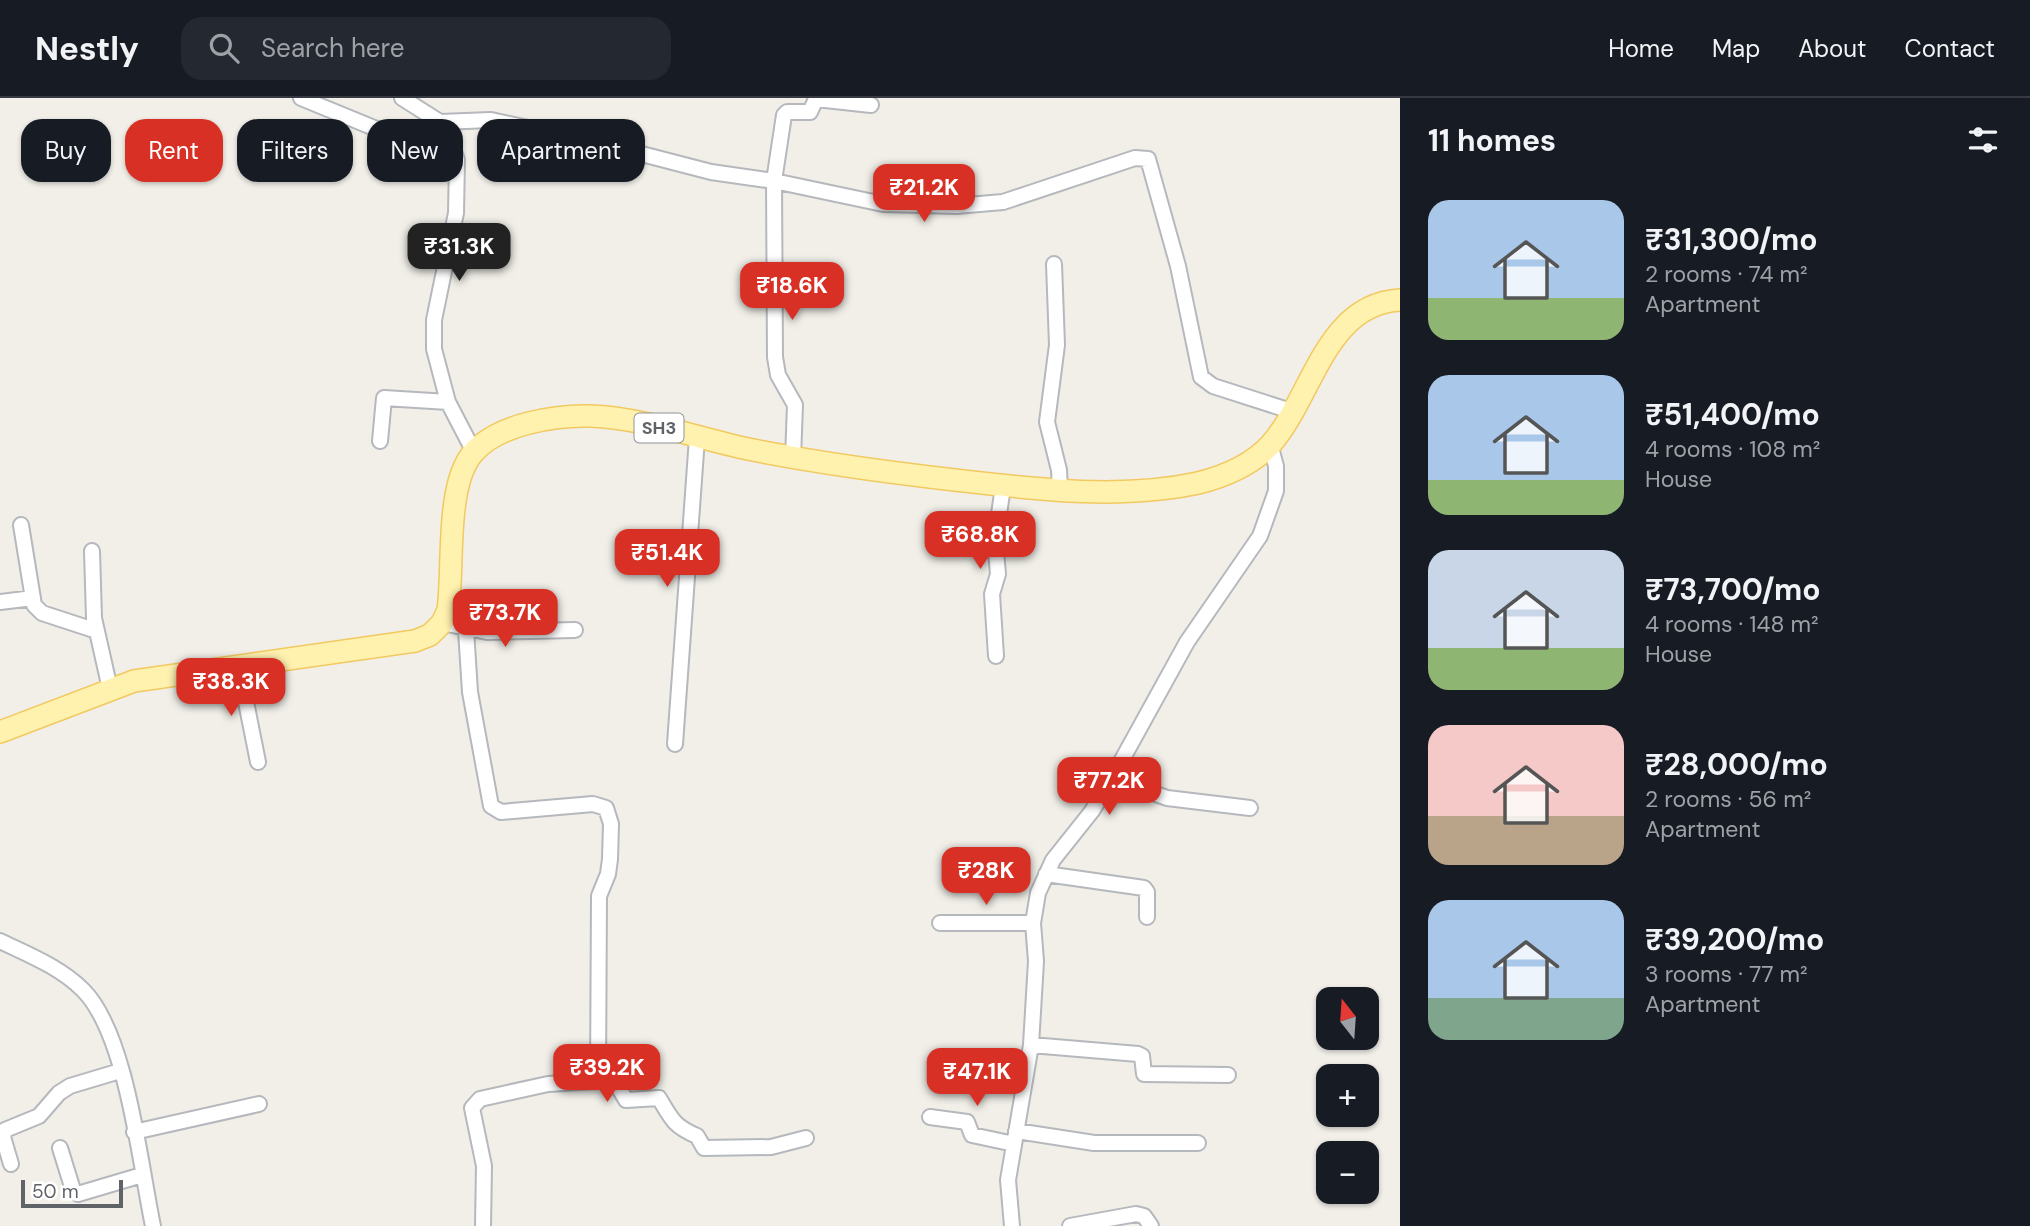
<!DOCTYPE html>
<meta charset="utf-8">
<style>
body{margin:0;font-family:"DM Sans",sans-serif;background:#242831;color:#f1f3f6;height:100vh;display:flex;flex-direction:column;font-size:26px;white-space:nowrap}
*{box-sizing:border-box;margin:0}
p{font-size:23px;color:#9ea1a6}
.icon{flex:none;width:38px;height:38px;fill:none;stroke:currentColor;stroke-width:2;stroke-linecap:round;stroke-linejoin:round}
.map{position:relative;flex:1;overflow:hidden}
.sheet{display:flex;flex-direction:column;background:#171b24;width:630px}
.sheet>*{flex:none}
.guide{position:absolute;left:21px;top:21px;width:665px;height:63px;display:flex;gap:14px}
.needle{width:46px;rotate:343deg}
.tools{position:absolute;left:1316px;top:889px;display:grid;gap:14px}
.tools a{display:grid;place-items:center;width:63px;height:63px;border-radius:14px;background:#171b24;box-shadow:0 2px 5px #0004;font-size:35px}
.scale{position:absolute;left:21px;bottom:18px;width:102px;box-sizing:border-box;padding-left:7px;border:4px solid #5f6368;border-top:0;font-size:19px;line-height:24px;white-space:nowrap;color:#5f6368;-webkit-text-stroke:5px #fff;paint-order:stroke}
.price{position:absolute;translate:-50% -60px;padding:0 16px;border-radius:14px;background:#d93025;color:#fff;font-size:23px;line-height:46px;filter:drop-shadow(0 2px 4px #0008)}
.price::after{content:'';position:absolute;left:50%;top:42px;width:21px;height:16px;margin-left:-10px;background:inherit;clip-path:polygon(0 0,100% 0,50% 100%)}
.price.on{background:#222;color:#fff}
ul{padding:0;list-style:none}
li{display:flex;align-items:center;gap:21px;height:175px;padding:0 28px}
li span{display:grid;place-items:center;flex:none;width:196px;height:140px;border-radius:21px;color:#555}
li>.icon{margin-inline-start:auto}
span .icon{width:84px;height:84px;fill:#fffc;stroke-width:1}
li b{font-size:30px}
h2{display:flex;justify-content:space-between;align-items:center;height:84px;padding:0 28px;font-size:30px}
.tag{padding:0 24px;border-radius:21px;background:#171b24;box-shadow:0 2px 5px #0004;font-size:24px;line-height:63px}
.tag.on{background:#d93025;color:#fff}
header{display:flex;align-items:center;gap:42px;box-sizing:border-box;height:98px;padding:0 35px;background:#171b24;border-bottom:2px solid #363941}
header strong{font-size:33px}
nav{display:flex;gap:38px;margin-inline-start:auto;font-size:24px}
.search{width:490px;height:63px;background:#242831;display:flex;align-items:center;gap:18px;box-sizing:border-box;padding:0 24px;border-radius:21px;color:#9ea1a6;font-size:26px}
main{display:flex;flex:1;min-height:0}
.map>svg:first-child{display:block}
.lines{fill:none;stroke-linecap:round;stroke-linejoin:round}
.street-casing{stroke:#b5b8bc;stroke-width:18}
.primary-casing{stroke:#f2c960;stroke-width:24}
.street{stroke:#fff;stroke-width:14}
.primary{stroke:#fff2af;stroke-width:21}
.labels{text-anchor:middle;stroke-width:7;stroke-linejoin:round;paint-order:stroke}
.shield{fill:#fff;stroke:#8f9295;stroke-width:2}
.shield-label{font-size:18px;font-weight:bold;fill:#5f6368}
</style>
<header>
<strong>Nestly</strong>
<div class="search"><svg class="icon" aria-label="search" viewBox="0 0 24 24"><circle cx="10" cy="10" r="6"/><path d="M15 15l6 6"/></svg>Search here</div>
<nav><a>Home</a><a>Map</a><a>About</a><a>Contact</a></nav>
</header>
<main>
<div class="map">
<svg width="1400" height="1128" viewBox="0 0 1400 1128">
<rect width="100%" height="100%" fill="#f1efe8"/>
<g class="lines">
<!-- street casing -->
<g class="street-casing">
<path id="street" d="M301,0L384,34L440,48
M402,0L440,24L491,22L607,47L711,74L774,83L883,106L956,108L1003,104L1135,60L1148,61L1178,168L1201,279L1213,288L1294,314
M440,24V48L455,56L457,62L456,115L434,222V251L448,304L474,354
M1054,166L1057,247L1047,324L1059,372L1060,392
M380,343L384,300L448,304
M793,360L795,307L778,277L775,259L774,83L784,17L787,14H810L816,1L871,7
M21,427L34,507L42,515L97,533
M92,453L94,520L110,591
M0,504L33,500
M442,525L487,534L575,532
M466,532L470,594L491,708L501,714L593,706L606,710L611,726L610,761L608,776L599,798L598,982
M996,558L992,496L998,476L995,443L1003,389
M239,569L258,664
M675,646L697,340
M1112,680L1167,700L1250,710
M1046,776L1144,790L1147,794V819
M940,825H1033
M0,843C29,857 60,869 83,892C127,936 140,1067 153,1128
M1031,947L1138,956L1142,958L1144,976L1228,977
M930,1019L967,1024L972,1037L1014,1046
M1016,1033L1094,1045H1198
M134,1034L259,1006
M60,1050L73,1092L78,1096L142,1077
M11,1066L3,1039L5,1032L39,1018L59,995L70,988L120,973
M483,1128L484,1068L472,1010L480,1001L548,986L614,982L626,1002L659,1000C672,1022 674,1028 697,1038L704,1050L771,1049L806,1040
M1012,1128L1008,1082L1031,947L1036,863L1033,825L1038,795L1053,762L1092,713L1112,680L1187,544L1260,438L1276,393V368L1270,346
M1070,1128L1136,1116L1144,1118L1151,1128"/>
</g>
<!-- primary casing -->
<g class="primary-casing">
<path id="primary" d="M0,634L134,583L415,543L430,537L442,525L448,512C454,470 445,387 473,355C498,326 555,317 591,318C643,320 697,340 748,351C817,365 885,374 955,382C1034,391 1120,402 1198,385C1226,378 1252,367 1271,346C1313,298 1325,206 1400,202"/>
</g>
<!-- street -->
<use href="#street" class="street"/>
<!-- primary -->
<use href="#primary" class="primary"/>
</g>
<g class="labels">
<!-- shield labels -->
<rect class="shield" x="634.5" y="315.5" width="49" height="29" rx="5"/>
<g class="shield-label">
<text x="659" y="336">SH3</text>
</g>
</g>
</svg>
<div class="tools">
<a><svg class="needle" viewBox="-14 -14 28 28"><path d="M0-13l5 13h-10z" fill="#e53935"/><path d="M0 13l5-13h-10z" fill="#9ea1a6"/></svg></a>
<a>+</a>
<a>−</a>
</div>
<div class="scale">50 m</div>
<b class="price" style="left:924px;top:126px">₹21.2K</b>
<b class="price on" style="left:459px;top:185px">₹31.3K</b>
<b class="price" style="left:792px;top:224px">₹18.6K</b>
<b class="price" style="left:980px;top:473px">₹68.8K</b>
<b class="price" style="left:667px;top:491px">₹51.4K</b>
<b class="price" style="left:505px;top:551px">₹73.7K</b>
<b class="price" style="left:231px;top:620px">₹38.3K</b>
<b class="price" style="left:1109px;top:719px">₹77.2K</b>
<b class="price" style="left:986px;top:809px">₹28K</b>
<b class="price" style="left:607px;top:1006px">₹39.2K</b>
<b class="price" style="left:977px;top:1010px">₹47.1K</b>
<div class="guide">
<a class="tag">Buy</a>
<a class="tag on">Rent</a>
<a class="tag">Filters</a>
<a class="tag">New</a>
<a class="tag">Apartment</a>
</div>
</div>
<section class="sheet">
<h2>11 homes<svg class="icon" aria-label="filters" viewBox="0 0 24 24"><path d="M4 7h16M4 17h16"/><circle cx="9" cy="7" r="2"/><circle cx="15" cy="17" r="2"/></svg></h2>
<ul>
<li><span style="background:linear-gradient(#a9c7e8 70%,#8fb573 0)"><svg class="icon" aria-label="home" viewBox="0 0 24 24"><path d="M3 11l9-7 9 7M6 9v11h12V9"/></svg></span><div><b>₹31,300/mo</b><p>2 rooms · 74 m²</p><p>Apartment</p></div></li>
<li><span style="background:linear-gradient(#a9c7e8 75%,#8fb573 0)"><svg class="icon" aria-label="home" viewBox="0 0 24 24"><path d="M3 11l9-7 9 7M6 9v11h12V9"/></svg></span><div><b>₹51,400/mo</b><p>4 rooms · 108 m²</p><p>House</p></div></li>
<li><span style="background:linear-gradient(#c9d6e8 70%,#8fb573 0)"><svg class="icon" aria-label="home" viewBox="0 0 24 24"><path d="M3 11l9-7 9 7M6 9v11h12V9"/></svg></span><div><b>₹73,700/mo</b><p>4 rooms · 148 m²</p><p>House</p></div></li>
<li><span style="background:linear-gradient(#f6c9c9 65%,#b9a48a 0)"><svg class="icon" aria-label="home" viewBox="0 0 24 24"><path d="M3 11l9-7 9 7M6 9v11h12V9"/></svg></span><div><b>₹28,000/mo</b><p>2 rooms · 56 m²</p><p>Apartment</p></div></li>
<li><span style="background:linear-gradient(#a9c7e8 70%,#7fa58c 0)"><svg class="icon" aria-label="home" viewBox="0 0 24 24"><path d="M3 11l9-7 9 7M6 9v11h12V9"/></svg></span><div><b>₹39,200/mo</b><p>3 rooms · 77 m²</p><p>Apartment</p></div></li>
</ul>
</section>
</main>
